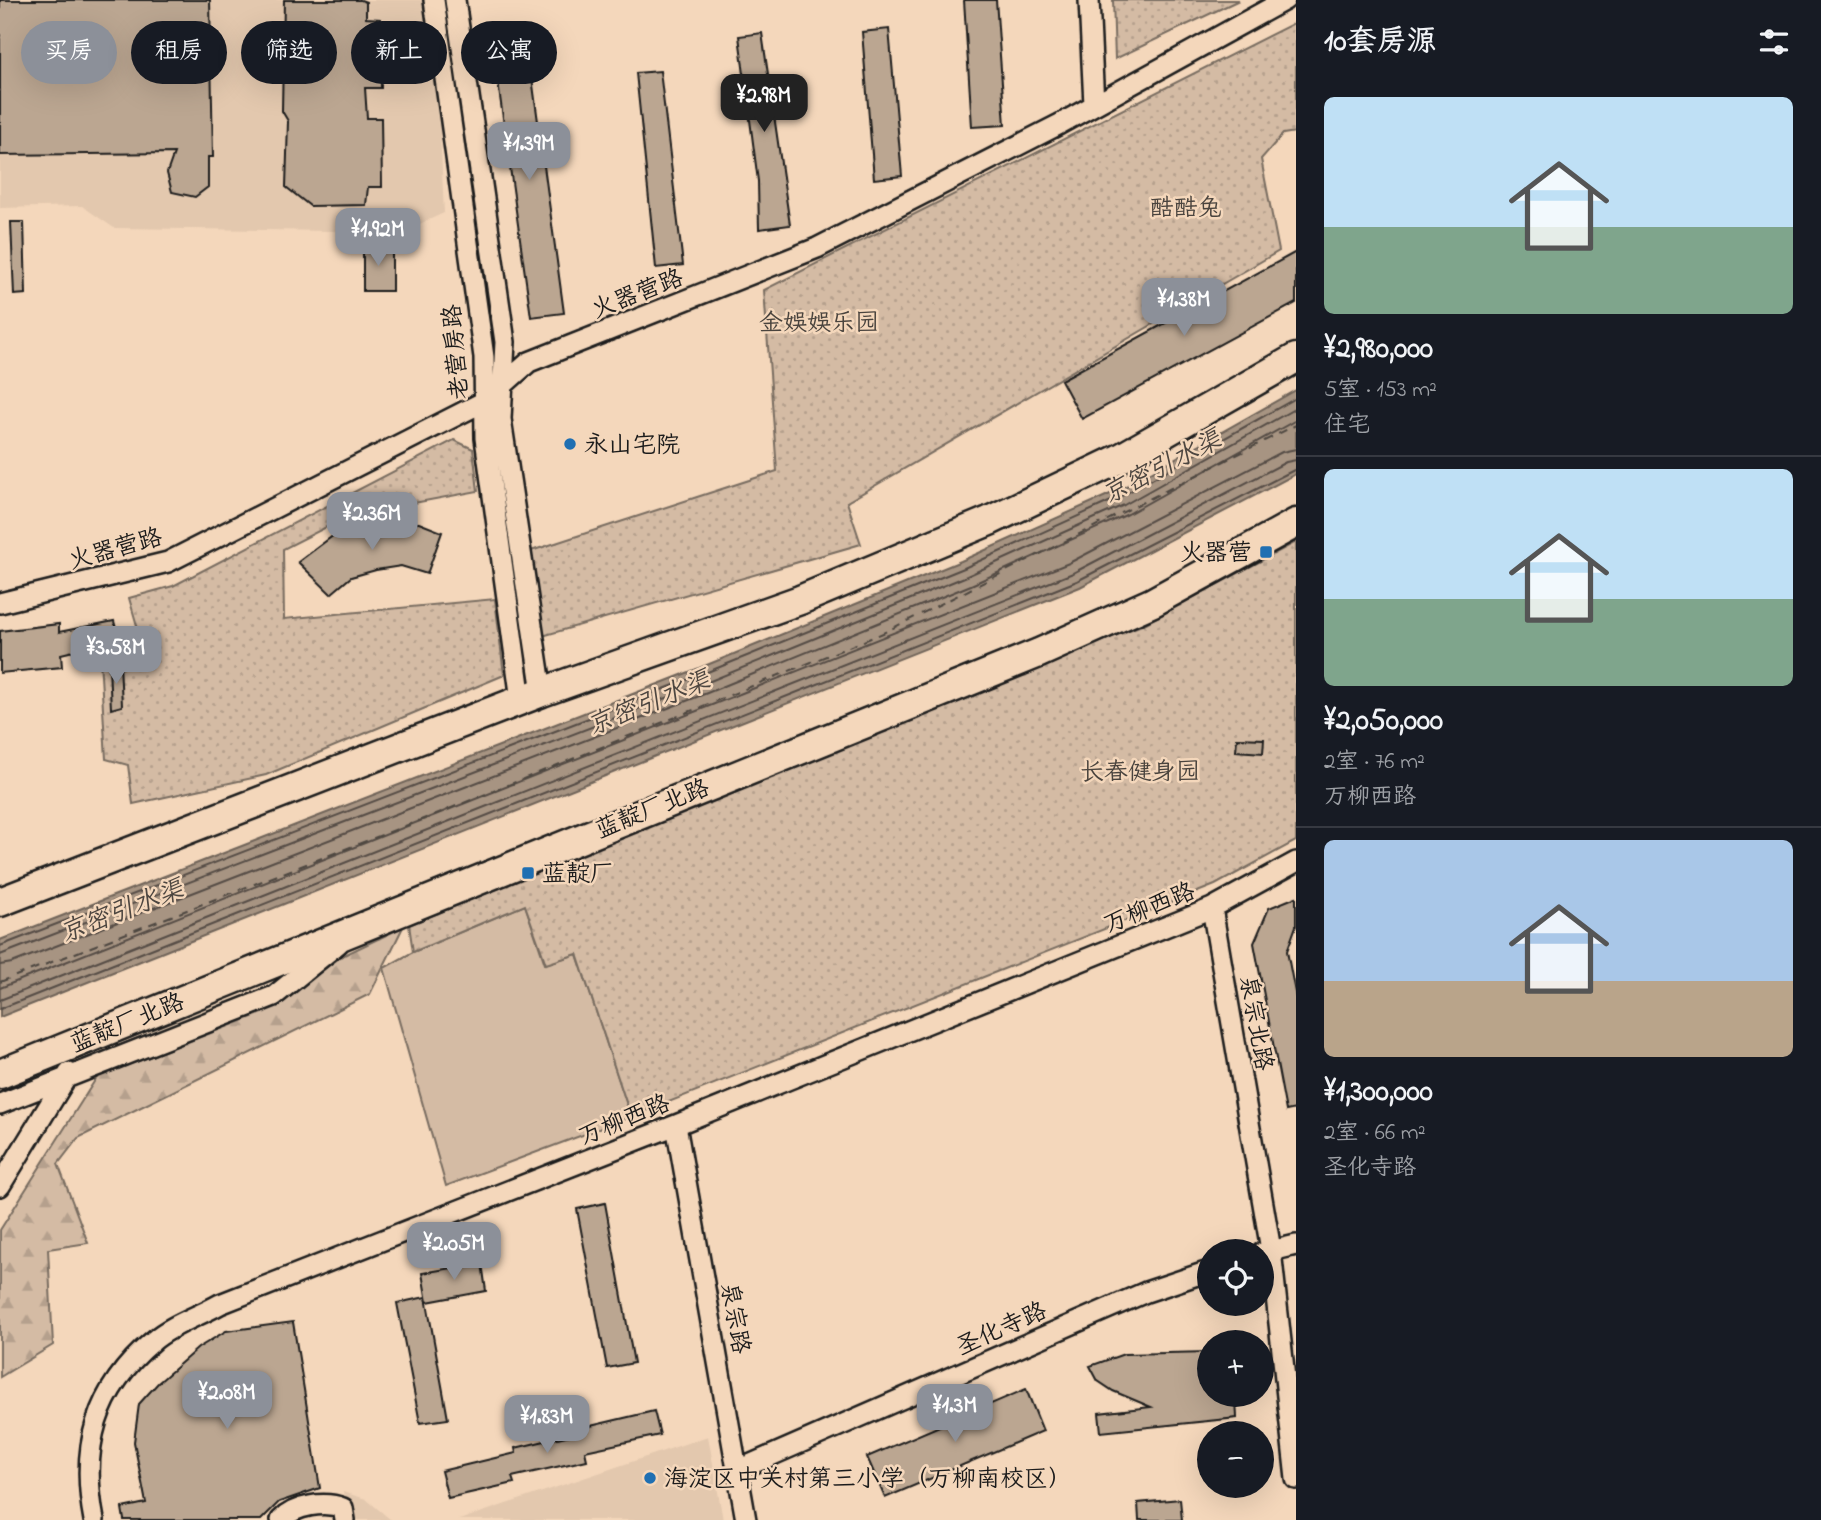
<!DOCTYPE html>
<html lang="zh">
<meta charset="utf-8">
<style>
body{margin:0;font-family:"Indie Flower","LXGW WenKai TC",sans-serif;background:#20242c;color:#f1f3f6;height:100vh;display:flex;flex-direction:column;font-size:26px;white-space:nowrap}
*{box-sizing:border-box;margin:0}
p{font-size:23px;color:#9ea1a6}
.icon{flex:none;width:38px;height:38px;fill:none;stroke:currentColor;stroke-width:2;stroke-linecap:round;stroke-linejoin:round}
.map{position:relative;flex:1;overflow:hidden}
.details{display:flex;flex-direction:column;background:#171b24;width:525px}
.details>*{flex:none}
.banner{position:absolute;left:21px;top:21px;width:665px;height:63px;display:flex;gap:14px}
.tools{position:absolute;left:1197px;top:1239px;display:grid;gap:14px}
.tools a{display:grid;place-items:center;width:77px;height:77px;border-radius:50%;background:#171b24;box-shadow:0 7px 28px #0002;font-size:35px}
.price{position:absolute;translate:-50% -60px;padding:0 16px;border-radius:14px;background:#8c9099;color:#fff;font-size:23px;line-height:46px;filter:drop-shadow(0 2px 4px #0008)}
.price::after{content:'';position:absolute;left:50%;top:42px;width:21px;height:16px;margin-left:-10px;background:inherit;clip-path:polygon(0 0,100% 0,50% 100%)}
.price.on{background:#222;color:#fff}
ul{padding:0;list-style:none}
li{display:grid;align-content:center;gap:14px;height:371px;padding:0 28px}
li+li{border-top:2px solid #363941}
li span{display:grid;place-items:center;height:217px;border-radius:10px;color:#555}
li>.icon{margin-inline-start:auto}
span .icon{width:126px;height:126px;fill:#fffc;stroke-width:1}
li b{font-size:30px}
h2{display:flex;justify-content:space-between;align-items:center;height:84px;padding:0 28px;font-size:30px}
.chip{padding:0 24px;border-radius:32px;background:#171b24;box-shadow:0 7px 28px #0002;font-size:24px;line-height:63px}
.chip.on{background:#8c9099;color:#fff}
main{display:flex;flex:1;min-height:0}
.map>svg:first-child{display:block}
.built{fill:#e3c8ae}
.green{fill:#d4bba4;stroke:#786c60;stroke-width:2}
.forest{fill:url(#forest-firs);stroke:#786c60;stroke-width:2}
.park{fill:url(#park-dots);stroke:#786c60;stroke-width:2}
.water{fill:#a79482;stroke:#6f6459;stroke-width:2}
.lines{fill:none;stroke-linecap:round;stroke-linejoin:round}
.shore{stroke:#544c45;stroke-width:2}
.ferry{stroke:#4d4640;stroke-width:2;stroke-dasharray:9 7;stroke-linecap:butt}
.building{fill:#bba691;stroke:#1c1c1c;stroke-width:2}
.minor-casing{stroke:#1c1c1c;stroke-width:24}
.highway-casing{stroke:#1c1c1c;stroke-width:33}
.minor{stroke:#f4d7bb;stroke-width:19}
.highway{stroke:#f4d7bb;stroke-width:28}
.poi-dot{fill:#1f6fb2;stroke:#f4d7bb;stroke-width:2.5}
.labels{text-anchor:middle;stroke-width:5;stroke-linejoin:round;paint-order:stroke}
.park-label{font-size:24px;fill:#4a443e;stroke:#f4d7bb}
.street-label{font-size:24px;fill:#1c1c1c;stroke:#f4d7bb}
.poi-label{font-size:24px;fill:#1c1c1c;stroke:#f4d7bb;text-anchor:start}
.water-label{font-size:26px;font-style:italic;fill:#4d4640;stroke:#f4d7bb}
</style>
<main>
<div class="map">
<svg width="1296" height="1520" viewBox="0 0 1296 1520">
<defs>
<pattern id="forest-firs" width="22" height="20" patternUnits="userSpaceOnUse" patternTransform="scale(1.75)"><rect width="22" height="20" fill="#d4bba4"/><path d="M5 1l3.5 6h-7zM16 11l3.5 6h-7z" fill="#b5a08d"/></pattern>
<pattern id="park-dots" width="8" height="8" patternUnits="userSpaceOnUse" patternTransform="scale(1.75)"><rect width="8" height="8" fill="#d4bba4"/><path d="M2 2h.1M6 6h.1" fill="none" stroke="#b5a08d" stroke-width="1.8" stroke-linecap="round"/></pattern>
</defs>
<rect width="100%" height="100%" fill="#f4d7bb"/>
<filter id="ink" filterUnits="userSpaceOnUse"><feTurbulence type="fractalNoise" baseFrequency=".0143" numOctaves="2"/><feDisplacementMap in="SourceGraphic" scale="14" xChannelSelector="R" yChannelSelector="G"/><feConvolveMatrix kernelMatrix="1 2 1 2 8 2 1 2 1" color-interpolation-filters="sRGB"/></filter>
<g filter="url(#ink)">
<!-- built -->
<path class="built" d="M0,0H434L444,213L402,232L114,228L82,206L0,208Z
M708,1436L723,1520H458L462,1519Z
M343,1492L366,1499L391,1520H348Z"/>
<!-- green -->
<path class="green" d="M525,905L545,964L577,954L631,1117L446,1186L384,968L413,952Z"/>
<!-- forest -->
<path class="forest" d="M403,927L370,994L78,1138L58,1164L88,1243L48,1249L53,1345L0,1377V1230L97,1077L265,1012L342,956Z"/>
<!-- park -->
<path class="park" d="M1113,0H1239L1115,59Z
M1296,22V132L1283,134L1261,159L1279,251L847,502L861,544L539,637L531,551L777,471L764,290Z
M454,440L473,449L478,491L350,515L283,549L284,619L495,599L504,675L266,775L133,804L128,765L106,759L100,659L144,650L129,598L173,586Z
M1296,542V841L1215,885L631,1117L577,954L546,964L525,905L413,952L409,925L1144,624Z"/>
<!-- water -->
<path class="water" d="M1296,390V474L1080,587L0,1017V940L697,669L961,561L1117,491Z"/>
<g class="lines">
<!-- shore -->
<path class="shore" d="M0,946L700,675L964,568L1120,497L1296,398
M0,955L703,684L967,576L1124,505L1296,408
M0,965L12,963L707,693L971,585L1128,514L1296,420
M0,988L1069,563L1282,452L1296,449
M0,1000L1073,573L1286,462L1296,460
M0,1009L1077,581L1296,469"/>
<!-- ferry -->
<path class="ferry" d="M0,982L444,811L883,633L1296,425"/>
</g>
<!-- building -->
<path class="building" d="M0,0H210L213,157H208V187L195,197L172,192L167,173L174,153L0,155Z
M284,0H361L366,2V18L380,19L381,88H365L367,118H381L382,187H368L366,205L310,206L286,187L288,121L282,111Z
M964,0H996L1005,125L972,127Z
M889,29L902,176L874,179L862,32Z
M762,33L790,225L759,229L758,181L739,36Z
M528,48L564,313L531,317L494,54Z
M660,71L683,265L656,268L636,73Z
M11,222H24L26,294L14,295Z
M392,245V291H363V246Z
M1296,252V303L1082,419L1061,380Z
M394,522L419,523L442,532L427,574L401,566L376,570L351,577L331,594L298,562L338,532Z
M114,621L119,640L61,654L62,667L0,673V631L59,624V632Z
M120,663L122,706L111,709L109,666Z
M1237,738L1264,739L1263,753L1236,751Z
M1296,897V926L1287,951L1296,998V1109L1286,1111L1254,943L1269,908Z
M605,1203L634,1363L607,1368L577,1209Z
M482,1263L486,1291L427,1302L422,1273Z
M426,1297L448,1419L420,1423L397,1303Z
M293,1322L320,1488L279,1502L261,1520H124L122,1508L146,1503L134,1442L139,1404L158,1383L198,1348L226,1331Z
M1209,1352V1395H1220L1221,1399L1236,1398L1237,1418L1101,1432L1099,1413L1151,1407L1113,1391L1098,1381L1090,1366L1124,1354Z
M1026,1389L1043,1431L885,1498L867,1457Z
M654,1411L660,1435L585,1451L587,1460L512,1477L514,1483L448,1498L441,1471L516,1453L515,1448L587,1431L586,1427Z
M1180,1499L1182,1520H1139L1138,1503Z"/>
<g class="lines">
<!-- minor casing -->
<g class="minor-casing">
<path id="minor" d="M434,0L484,357L485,438L521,700
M455,0L505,342L501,419L542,692
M1089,0L1094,105
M0,603L168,562L485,401L529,362L817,248L1058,125L1285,0
M1212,908L1271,1250L1296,1479
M0,1104L274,996L338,944
M676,1125L746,1520
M0,1186L69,1073
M1262,1253L1296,1245
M738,1470L1146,1292L1209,1271
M94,1520C80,1447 95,1390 153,1341C171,1325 199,1316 220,1304L676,1125L1212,908L1296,862
M281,1520C295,1505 325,1501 343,1508L345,1520"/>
</g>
<!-- highway casing -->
<g class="highway-casing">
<path id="highway" d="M0,902L542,692L800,600L989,521L1119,459L1296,358
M0,1074L1039,653L1153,602L1296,523"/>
</g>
<!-- minor -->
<use href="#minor" class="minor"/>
<!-- highway -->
<use href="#highway" class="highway"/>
</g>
</g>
<!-- markers -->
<g class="poi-dot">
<circle cx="570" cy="444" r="7"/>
<rect x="1259" y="545" width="14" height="14" rx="3.5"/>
<rect x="521" y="866" width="14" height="14" rx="3.5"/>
<circle cx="650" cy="1478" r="7"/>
</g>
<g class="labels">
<!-- park labels -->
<g class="park-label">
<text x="1186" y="215">酷酷兔</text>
<text x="819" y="330">金娱娱乐园</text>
<text x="1140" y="779">长春健身园</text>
</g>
<!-- street labels -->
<g class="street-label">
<text transform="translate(637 293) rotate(-21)" y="8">火器营路</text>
<text transform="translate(455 352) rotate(-95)" y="8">老营房路</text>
<text transform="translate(115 548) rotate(-15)" y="8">火器营路</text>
<text transform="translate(652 808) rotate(-22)" y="8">蓝靛厂北路</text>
<text transform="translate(1149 907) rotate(-22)" y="8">万柳西路</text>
<text transform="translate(127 1022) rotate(-22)" y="8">蓝靛厂北路</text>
<text transform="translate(1257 1023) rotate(80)" y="8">泉宗北路</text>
<text transform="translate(624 1119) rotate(-22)" y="8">万柳西路</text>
<text transform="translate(736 1318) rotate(80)" y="8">泉宗路</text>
<text transform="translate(1001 1328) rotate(-24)" y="8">圣化寺路</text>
</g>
<!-- poi labels -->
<g class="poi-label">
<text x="584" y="452">永山宅院</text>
<text x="1252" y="560" text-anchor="end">火器营</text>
<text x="542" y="881">蓝靛厂</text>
<text x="664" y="1486">海淀区中关村第三小学（万柳南校区）</text>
</g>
<!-- water labels -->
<g class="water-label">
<text transform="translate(1161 466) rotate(-27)" y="9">京密引水渠</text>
<text transform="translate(648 702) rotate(-22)" y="9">京密引水渠</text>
<text transform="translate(121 910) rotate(-21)" y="9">京密引水渠</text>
</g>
</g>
</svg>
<div class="tools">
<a><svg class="icon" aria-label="locate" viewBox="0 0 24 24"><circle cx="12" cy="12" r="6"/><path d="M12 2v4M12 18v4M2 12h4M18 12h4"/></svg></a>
<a>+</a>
<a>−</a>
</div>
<b class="price on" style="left:764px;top:134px">¥2.98M</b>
<b class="price" style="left:529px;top:182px">¥1.39M</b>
<b class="price" style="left:378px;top:268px">¥1.92M</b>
<b class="price" style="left:1184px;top:338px">¥1.38M</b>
<b class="price" style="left:372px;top:552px">¥2.36M</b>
<b class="price" style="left:116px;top:686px">¥3.58M</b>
<b class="price" style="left:454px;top:1282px">¥2.05M</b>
<b class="price" style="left:227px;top:1431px">¥2.08M</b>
<b class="price" style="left:955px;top:1444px">¥1.3M</b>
<b class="price" style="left:547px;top:1455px">¥1.83M</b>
<div class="banner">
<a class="chip on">买房</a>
<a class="chip">租房</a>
<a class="chip">筛选</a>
<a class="chip">新上</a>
<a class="chip">公寓</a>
</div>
</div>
<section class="details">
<h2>10套房源<svg class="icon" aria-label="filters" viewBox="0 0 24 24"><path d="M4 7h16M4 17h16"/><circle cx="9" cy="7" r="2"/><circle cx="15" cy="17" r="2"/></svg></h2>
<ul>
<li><span style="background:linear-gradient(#bfe0f5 60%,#7fa58c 0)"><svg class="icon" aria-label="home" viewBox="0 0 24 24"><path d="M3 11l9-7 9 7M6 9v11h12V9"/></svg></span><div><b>¥2,980,000</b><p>5室 · 153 m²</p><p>住宅</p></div></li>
<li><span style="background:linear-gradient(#bfe0f5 60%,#7fa58c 0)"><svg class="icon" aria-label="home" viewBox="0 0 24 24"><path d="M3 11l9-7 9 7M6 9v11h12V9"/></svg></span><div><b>¥2,050,000</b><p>2室 · 76 m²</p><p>万柳西路</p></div></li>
<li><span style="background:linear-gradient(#a9c7e8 65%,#b9a48a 0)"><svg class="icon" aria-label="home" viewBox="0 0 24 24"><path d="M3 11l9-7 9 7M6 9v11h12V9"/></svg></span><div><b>¥1,300,000</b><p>2室 · 66 m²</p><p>圣化寺路</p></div></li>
</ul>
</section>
</main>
